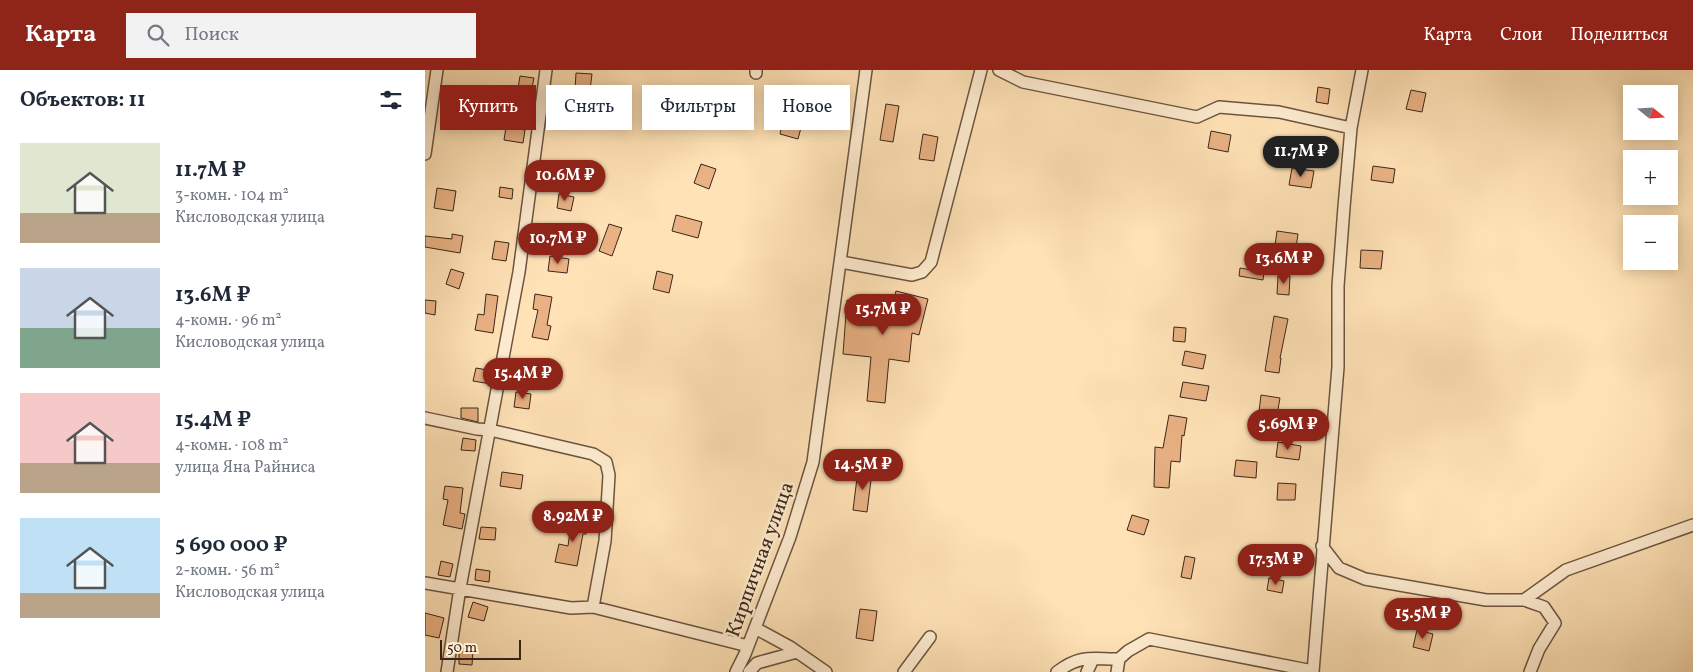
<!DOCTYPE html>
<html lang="ru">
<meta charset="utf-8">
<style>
body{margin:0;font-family:Vollkorn,serif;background:#f2f2f3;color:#1f2937;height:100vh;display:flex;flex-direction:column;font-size:19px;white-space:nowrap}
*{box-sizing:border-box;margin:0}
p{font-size:16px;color:#747a83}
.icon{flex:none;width:28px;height:28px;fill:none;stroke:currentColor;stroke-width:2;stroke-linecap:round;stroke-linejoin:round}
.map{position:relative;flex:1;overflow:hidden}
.details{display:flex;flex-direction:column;background:#fff;width:425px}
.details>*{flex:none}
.banner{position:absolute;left:15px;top:15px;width:475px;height:45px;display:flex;gap:10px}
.needle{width:32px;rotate:108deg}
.tools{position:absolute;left:1198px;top:15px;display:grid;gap:10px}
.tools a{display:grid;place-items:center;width:55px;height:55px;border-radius:0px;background:#fff;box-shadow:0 2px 12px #0003;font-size:25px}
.scale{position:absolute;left:15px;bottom:12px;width:81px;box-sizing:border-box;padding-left:5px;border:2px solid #3a2619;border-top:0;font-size:14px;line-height:18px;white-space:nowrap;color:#3a2619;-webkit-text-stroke:4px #ffecd0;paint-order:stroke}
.price{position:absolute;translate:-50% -42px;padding:0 11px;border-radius:18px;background:#8f2418;color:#fff;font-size:16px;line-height:32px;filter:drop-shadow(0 1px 2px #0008)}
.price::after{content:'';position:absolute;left:50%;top:30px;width:15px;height:11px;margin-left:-8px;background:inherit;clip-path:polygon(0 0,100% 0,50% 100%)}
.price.selected{background:#222;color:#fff}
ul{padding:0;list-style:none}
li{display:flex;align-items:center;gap:15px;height:125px;padding:0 20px}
li span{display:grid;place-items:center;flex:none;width:140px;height:100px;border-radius:0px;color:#555}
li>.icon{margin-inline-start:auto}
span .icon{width:60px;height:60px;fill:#fffc;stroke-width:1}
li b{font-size:21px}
h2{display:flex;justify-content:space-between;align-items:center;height:60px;padding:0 20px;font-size:21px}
.pill{padding:0 18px;border-radius:0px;background:#fff;box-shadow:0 2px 12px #0003;font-size:18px;line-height:45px}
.pill.selected{background:#8f2418;color:#fff}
header{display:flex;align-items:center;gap:30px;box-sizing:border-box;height:70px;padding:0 25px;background:#8f2418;color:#fff}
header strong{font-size:24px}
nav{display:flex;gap:28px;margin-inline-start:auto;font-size:18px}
.search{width:350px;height:45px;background:#f2f2f3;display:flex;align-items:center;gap:12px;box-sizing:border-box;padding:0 18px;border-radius:0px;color:#747a83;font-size:19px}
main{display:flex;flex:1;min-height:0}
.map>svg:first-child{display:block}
.building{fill:#eab284;stroke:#3a2619}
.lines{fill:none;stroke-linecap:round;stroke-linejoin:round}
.street-casing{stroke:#6b5540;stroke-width:14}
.street{stroke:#ffecd0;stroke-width:11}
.labels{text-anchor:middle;stroke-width:5;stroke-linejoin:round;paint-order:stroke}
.street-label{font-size:20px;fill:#3a2619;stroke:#ffecd0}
</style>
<header>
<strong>Карта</strong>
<div class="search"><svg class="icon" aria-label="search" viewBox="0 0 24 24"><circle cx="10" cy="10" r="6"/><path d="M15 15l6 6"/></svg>Поиск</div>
<nav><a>Карта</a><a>Слои</a><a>Поделиться</a></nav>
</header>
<main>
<section class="details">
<h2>Объектов: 11<svg class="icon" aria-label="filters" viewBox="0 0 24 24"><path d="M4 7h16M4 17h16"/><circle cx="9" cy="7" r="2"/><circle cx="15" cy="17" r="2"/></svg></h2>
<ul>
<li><span style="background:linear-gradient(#dfe7d0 70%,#b9a48a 0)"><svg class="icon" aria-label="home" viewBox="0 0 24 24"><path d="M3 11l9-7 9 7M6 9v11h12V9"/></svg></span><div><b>11.7M ₽</b><p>3-комн. · 104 m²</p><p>Кисловодская улица</p></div></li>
<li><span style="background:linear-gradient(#c9d6e8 60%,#7fa58c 0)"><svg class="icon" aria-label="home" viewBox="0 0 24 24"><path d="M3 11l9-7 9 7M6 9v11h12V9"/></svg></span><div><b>13.6M ₽</b><p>4-комн. · 96 m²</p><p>Кисловодская улица</p></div></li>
<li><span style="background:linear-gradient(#f6c9c9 70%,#b9a48a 0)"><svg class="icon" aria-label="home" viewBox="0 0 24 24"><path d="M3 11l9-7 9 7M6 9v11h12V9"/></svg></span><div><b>15.4M ₽</b><p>4-комн. · 108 m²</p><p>улица Яна Райниса</p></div></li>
<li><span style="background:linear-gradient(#bfe0f5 75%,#b9a48a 0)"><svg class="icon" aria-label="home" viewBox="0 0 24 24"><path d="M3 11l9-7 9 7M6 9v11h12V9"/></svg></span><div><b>5 690 000 ₽</b><p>2-комн. · 56 m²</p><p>Кисловодская улица</p></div></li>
</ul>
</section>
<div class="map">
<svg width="1268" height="602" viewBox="0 0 1268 602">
<rect width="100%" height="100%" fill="#ffe2b6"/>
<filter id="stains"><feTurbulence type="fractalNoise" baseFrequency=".004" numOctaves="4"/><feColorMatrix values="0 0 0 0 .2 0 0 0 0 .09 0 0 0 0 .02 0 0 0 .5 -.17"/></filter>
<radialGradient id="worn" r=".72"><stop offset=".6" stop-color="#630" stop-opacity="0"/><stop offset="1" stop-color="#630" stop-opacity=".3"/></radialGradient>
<!-- building -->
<path class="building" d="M151,3L167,4L165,20L150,19Z
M95,6L109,8L102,43L83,40L86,24L92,25Z
M893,17L905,19L903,34L891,32Z
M986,20L1001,23L997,42L981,39Z
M52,23L68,25L66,38L49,36Z
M362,34L381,39L373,69L355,64Z
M461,34L474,36L468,72L455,70Z
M28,41L46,43L44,57L26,55Z
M81,57L100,60L98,73L79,70Z
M786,61L806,65L803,82L783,78Z
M498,64L513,67L509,91L494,89Z
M276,94L291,99L284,119L269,113Z
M948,96L970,99L968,113L946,110Z
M867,98L889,101L886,118L864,115Z
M75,117L88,119L87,129L74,127Z
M12,118L31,121L28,141L9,138Z
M134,124L149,127L146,141L132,138Z
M251,145L277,152L273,168L247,161Z
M184,154L197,158L187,186L174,181Z
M852,161L873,164L870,185L849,183Z
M27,164L38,166L35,183L0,177V166L27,169Z
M70,171L84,173L81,191L67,189Z
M936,180L958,181L956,199L935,198Z
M125,186L144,189L142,203L123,201Z
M815,198L839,202L838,210L814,206Z
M26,199L39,203L34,219L21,214Z
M232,201L248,205L244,223L228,219Z
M853,206H865L864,225L852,224Z
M471,221L503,229L494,265L487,263L484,292L464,289L460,333L442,331L446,287L418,284L422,230L467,236Z
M61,224L73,226L68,263L50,260L53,244L59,245Z
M110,224L127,227L122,255L126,256L123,270L107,267L113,240L108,239Z
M0,230L11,231L10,245L0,243Z
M849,246L863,249L855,288H856L854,303L840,301Z
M749,257L761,258L760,272L748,271Z
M760,281L781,285L778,299L757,295Z
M51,298L68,301L66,314L48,311Z
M758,312L784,316L781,331L755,327Z
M91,322L106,324L104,339L89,337Z
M836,325L855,328L852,345L834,342Z
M36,338H53V352L36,348Z
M744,345L762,348L759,366L757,365L755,392L746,391L744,418L729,417L730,377L738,378Z
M38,368L51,370L50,381L36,380Z
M853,372L876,376L874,390L851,387Z
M811,390L832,392L831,408L809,406Z
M433,400L447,402L442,442L428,440Z
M77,402L98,405L96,419L75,416Z
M853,413L871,414L870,430H852Z
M20,416L38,418L35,443L40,444L37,459L18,455L23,430L18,429Z
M707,445L724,450L719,465L702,460Z
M147,447L163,449L161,464H158L152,496L130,492L134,474L143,476Z
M56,457L71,458L70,470L54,469Z
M760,486L770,488L766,509L756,507Z
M16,491L28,494L25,507L13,505Z
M51,499L65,501L64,512L50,510Z
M844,508L859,511L857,523L842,520Z
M975,531L984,533L980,551L971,549Z
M48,532L63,537L59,551L43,547Z
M435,539L452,541L448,571L431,568Z
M0,543L19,548L14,568L0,565Z
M992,560L1008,564L1004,581L988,577Z
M34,581L48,582L47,595L34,594Z"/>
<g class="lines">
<!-- street casing -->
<g class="street-casing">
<path id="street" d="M574,0L598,12L772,47L794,37L854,42L926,58
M331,3V0
M0,84L12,0
M416,192L487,205L497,202L506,192L556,0
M0,348L52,359L65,360L168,384L181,392L184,405L180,471L168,537
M897,476L914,498L940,509L1061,530H1099L1141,500L1268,455
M0,513L146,538L168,537L323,576
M1099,530L1119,537L1130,553L1114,579L1105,602
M330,558L365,577L401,602
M22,602L35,518L94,202L121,0
M311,602L320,584L365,467L388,392L441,0
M324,602L332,593L372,582
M479,602L505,567
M632,602C656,584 667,589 694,589L703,581L724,569L888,601
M662,602L668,589
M692,602L694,589
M888,602L913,297V216L919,137L926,58L937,0"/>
</g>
<!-- street -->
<use href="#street" class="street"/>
</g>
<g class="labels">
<!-- street labels -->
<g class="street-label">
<text transform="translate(334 489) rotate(-70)" y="7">Кирпичная улица</text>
</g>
</g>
<rect width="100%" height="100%" filter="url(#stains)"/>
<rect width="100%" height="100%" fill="url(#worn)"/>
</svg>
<div class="tools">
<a><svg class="needle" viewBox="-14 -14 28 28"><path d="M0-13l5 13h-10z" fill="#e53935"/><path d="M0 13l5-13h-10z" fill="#747a83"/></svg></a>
<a>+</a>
<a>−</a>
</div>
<div class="scale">50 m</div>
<b class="price selected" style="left:876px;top:108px">11.7M ₽</b>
<b class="price" style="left:140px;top:132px">10.6M ₽</b>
<b class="price" style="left:133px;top:195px">10.7M ₽</b>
<b class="price" style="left:859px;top:215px">13.6M ₽</b>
<b class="price" style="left:458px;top:266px">15.7M ₽</b>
<b class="price" style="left:98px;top:330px">15.4M ₽</b>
<b class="price" style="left:863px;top:381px">5.69M ₽</b>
<b class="price" style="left:438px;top:421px">14.5M ₽</b>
<b class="price" style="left:148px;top:473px">8.92M ₽</b>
<b class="price" style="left:851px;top:516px">17.3M ₽</b>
<b class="price" style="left:998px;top:570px">15.5M ₽</b>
<div class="banner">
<a class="pill selected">Купить</a>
<a class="pill">Снять</a>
<a class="pill">Фильтры</a>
<a class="pill">Новое</a>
</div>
</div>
</main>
